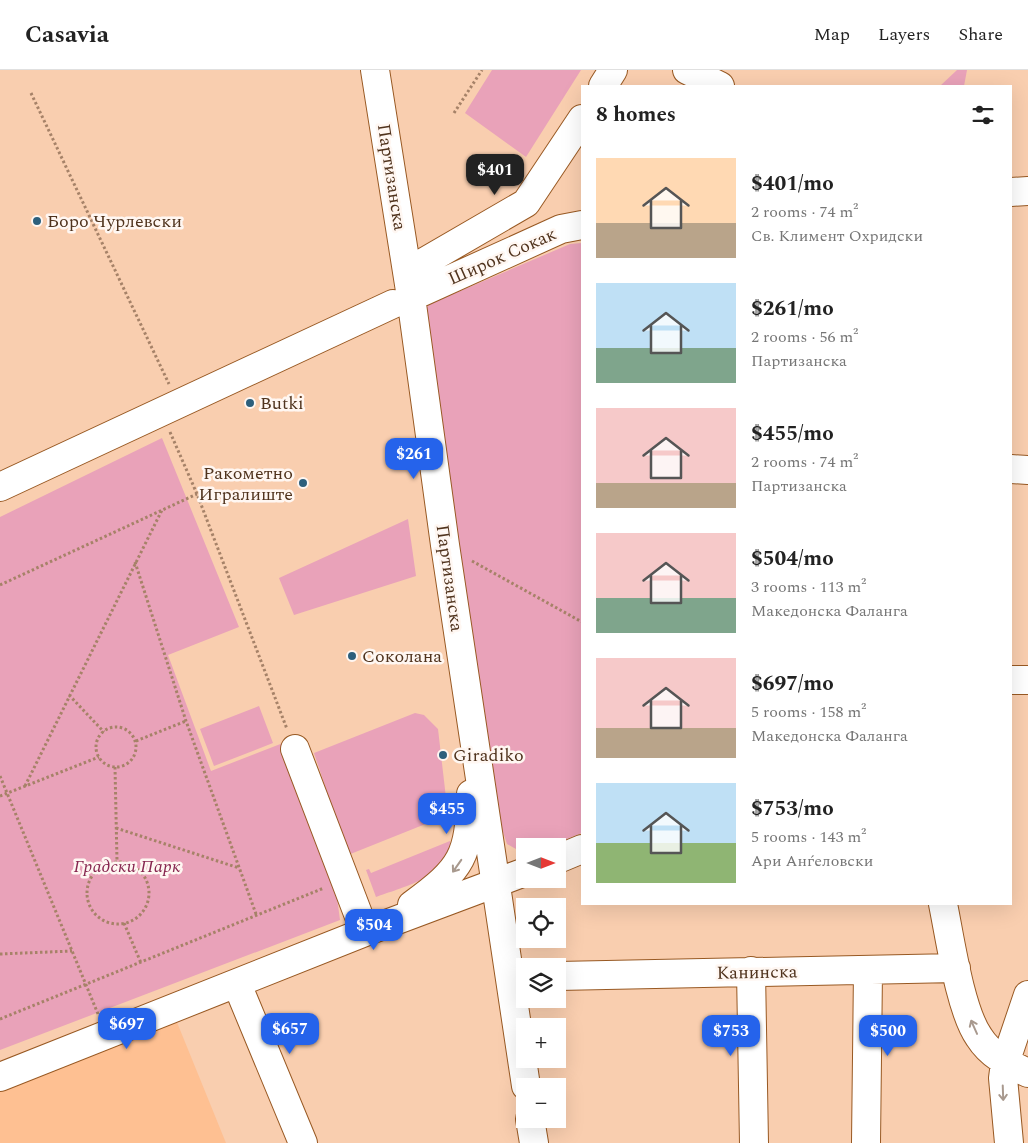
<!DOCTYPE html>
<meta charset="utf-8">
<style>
body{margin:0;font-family:Spectral,serif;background:#f6f6f6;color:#222;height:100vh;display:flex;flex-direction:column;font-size:19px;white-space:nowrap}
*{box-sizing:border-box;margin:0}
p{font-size:16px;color:#767676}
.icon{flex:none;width:28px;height:28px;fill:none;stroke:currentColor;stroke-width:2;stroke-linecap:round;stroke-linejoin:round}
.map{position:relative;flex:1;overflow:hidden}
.drawer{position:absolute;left:581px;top:15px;width:431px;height:820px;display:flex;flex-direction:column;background:#fff;border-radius:0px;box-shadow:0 5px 20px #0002}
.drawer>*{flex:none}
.needle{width:32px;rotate:90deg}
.controls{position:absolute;left:516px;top:768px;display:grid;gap:10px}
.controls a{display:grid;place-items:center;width:50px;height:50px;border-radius:0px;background:#fff;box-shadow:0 5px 20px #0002;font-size:25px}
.price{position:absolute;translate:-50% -42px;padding:0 11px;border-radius:10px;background:#2563eb;color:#fff;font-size:16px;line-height:32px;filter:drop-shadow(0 1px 2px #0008)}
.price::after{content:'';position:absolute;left:50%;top:30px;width:15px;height:11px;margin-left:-8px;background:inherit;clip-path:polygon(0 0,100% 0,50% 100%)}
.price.current{background:#222;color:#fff}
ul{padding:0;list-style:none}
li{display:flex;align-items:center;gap:15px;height:125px;padding:0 15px}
li span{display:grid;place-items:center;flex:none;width:140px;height:100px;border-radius:0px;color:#555}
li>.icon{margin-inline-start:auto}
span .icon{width:60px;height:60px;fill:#fffc;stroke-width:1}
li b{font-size:21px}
h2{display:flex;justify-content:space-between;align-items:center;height:60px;padding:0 15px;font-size:21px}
header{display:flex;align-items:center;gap:30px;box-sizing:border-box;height:70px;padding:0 25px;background:#fff;border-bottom:1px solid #e0e0e0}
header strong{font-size:24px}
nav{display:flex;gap:28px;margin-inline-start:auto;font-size:18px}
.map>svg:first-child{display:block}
.built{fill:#fec092}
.green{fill:#e9a2b9}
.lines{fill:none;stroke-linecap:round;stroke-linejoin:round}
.minor-casing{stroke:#985923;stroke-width:30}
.path{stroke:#a68268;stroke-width:3;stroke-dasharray:2.5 2.5;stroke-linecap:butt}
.minor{stroke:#fff;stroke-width:28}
.oneway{stroke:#a8998e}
.poi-dot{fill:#2d5f7c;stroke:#fff7f2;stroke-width:2}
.labels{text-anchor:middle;stroke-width:5;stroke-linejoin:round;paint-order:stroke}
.street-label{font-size:18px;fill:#50331d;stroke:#fff7f2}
.poi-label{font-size:18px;fill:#50331d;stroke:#fff7f2;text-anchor:start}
.park-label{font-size:18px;font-style:italic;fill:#872650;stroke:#fff7f2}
</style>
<header>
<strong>Casavia</strong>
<nav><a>Map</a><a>Layers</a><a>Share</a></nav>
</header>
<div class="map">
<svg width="1028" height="1073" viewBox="0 0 1028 1073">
<rect width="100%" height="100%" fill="#f9ceaf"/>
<!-- built -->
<path class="built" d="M172,940L226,1073H0V1007Z"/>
<!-- green -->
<path class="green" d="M492,0H581L526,87L465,43Z
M957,0H967L964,16H940Z
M582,173V763L549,776H525V782L523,783L507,774L497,744L425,236L570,174Z
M162,368L239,557L168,585L211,701L283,673L334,805L340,850L0,980V447Z
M408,449L416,506L294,545L279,508Z
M259,636L273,673L214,696L200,659Z
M415,643L424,645L438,659L448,745L348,785L314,683Z
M450,771C455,805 400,818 376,827L366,800L369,799L371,803Z"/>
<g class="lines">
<!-- minor casing -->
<g class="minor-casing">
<path id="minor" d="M375,0L411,227L445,475L526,1016
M687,0L720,16
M603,16L613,0
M1011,122L1028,121
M407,202L526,133L582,49
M422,222L561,159L582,155
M1011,399L1028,400
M0,417L393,234
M1011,610H1028
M295,679L365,862
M558,789L582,779
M943,834C950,868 960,940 979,967C991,986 1009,994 1028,1003
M412,835C463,798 469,786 471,724
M751,901L754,1073
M558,906L956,898
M237,914L303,1073
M0,1007L365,862L525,802
M530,1049L534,1073
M866,1073L868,901
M1009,1073L1003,1008L1005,993L1028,925"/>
</g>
<!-- path -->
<path class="path" d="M31,23L169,314
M454,43L482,0
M170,362L197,424L287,659
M472,491L582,552
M135,492L186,651L256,844
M0,515L197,424
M69,625L104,662
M96 677a20 20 0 1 1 40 0a20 20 0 1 1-40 0Z
M136,671L186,651
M115,697L117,791
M0,706L98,944
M25,716L162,440
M0,726L99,687
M116,758L239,798
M87 823a31 31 0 1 1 62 0a31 31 0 1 1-62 0Z
M124,853L141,893
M0,884L72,881
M0,949L324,818"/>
<!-- minor -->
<use href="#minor" class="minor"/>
</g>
<!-- one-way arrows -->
<defs><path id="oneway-shaft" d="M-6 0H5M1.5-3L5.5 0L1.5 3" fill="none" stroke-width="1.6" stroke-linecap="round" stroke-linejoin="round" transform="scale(1.25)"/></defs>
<g class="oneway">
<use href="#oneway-shaft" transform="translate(457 796) rotate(125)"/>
<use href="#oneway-shaft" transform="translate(974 957) rotate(-114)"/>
<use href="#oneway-shaft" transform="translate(1003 1023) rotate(88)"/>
</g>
<!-- markers -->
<g class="poi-dot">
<circle cx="37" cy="151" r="5"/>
<circle cx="250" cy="333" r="5"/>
<circle cx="303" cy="413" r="5"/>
<circle cx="352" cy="586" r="5"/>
<circle cx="443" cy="685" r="5"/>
</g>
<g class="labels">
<!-- street labels -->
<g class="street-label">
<text transform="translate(392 107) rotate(81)" y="6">Партизанска</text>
<text transform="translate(502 186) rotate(-24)" y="6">Широк Сокак</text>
<text transform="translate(450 508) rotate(82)" y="6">Партизанска</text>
<text transform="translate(757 902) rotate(-1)" y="6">Канинска</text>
</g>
<!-- poi labels -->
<g class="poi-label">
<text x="47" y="157">Боро Чурлевски</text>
<text x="260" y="339">Butki</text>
<text x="293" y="409" text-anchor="end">Ракометно<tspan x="293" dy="21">Игралиште</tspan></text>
<text x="362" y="592">Соколана</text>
<text x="453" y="691">Giradiko</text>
</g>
<!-- park labels -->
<g class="park-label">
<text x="127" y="802">Градски Парк</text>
</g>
</g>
</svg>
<div class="controls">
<a><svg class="needle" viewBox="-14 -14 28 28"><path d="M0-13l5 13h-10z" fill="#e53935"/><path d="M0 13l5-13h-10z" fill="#767676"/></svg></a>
<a><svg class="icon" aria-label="locate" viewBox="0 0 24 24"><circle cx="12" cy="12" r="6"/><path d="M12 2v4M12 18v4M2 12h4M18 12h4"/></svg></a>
<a><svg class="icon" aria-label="layers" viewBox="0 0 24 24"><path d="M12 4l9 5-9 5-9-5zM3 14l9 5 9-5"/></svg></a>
<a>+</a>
<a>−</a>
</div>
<b class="price current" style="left:495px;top:126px">$401</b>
<b class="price" style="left:414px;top:410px">$261</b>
<b class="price" style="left:447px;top:765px">$455</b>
<b class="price" style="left:374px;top:881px">$504</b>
<b class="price" style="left:127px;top:980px">$697</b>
<b class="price" style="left:290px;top:985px">$657</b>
<b class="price" style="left:731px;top:987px">$753</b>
<b class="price" style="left:888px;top:987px">$500</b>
<section class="drawer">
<h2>8 homes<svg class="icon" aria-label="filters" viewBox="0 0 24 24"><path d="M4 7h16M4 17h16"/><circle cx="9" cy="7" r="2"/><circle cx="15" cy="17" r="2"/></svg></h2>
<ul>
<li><span style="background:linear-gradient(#ffd9b3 65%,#b9a48a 0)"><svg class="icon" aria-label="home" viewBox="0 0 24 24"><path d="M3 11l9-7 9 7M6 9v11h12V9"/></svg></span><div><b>$401/mo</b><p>2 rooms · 74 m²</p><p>Св. Климент Охридски</p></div></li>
<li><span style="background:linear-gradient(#bfe0f5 65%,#7fa58c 0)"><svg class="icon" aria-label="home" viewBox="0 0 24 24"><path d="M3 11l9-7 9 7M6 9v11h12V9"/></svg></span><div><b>$261/mo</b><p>2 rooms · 56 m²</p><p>Партизанска</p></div></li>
<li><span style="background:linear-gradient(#f6c9c9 75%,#b9a48a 0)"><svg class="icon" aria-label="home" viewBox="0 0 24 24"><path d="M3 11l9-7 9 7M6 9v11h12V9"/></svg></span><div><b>$455/mo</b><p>2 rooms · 74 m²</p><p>Партизанска</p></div></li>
<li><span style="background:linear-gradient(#f6c9c9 65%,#7fa58c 0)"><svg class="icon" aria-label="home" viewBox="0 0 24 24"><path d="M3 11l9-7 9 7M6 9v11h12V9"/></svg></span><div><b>$504/mo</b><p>3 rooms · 113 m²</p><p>Македонска Фаланга</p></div></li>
<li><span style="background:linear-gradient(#f6c9c9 70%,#b9a48a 0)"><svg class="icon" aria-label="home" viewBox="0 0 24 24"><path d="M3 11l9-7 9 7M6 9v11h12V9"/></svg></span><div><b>$697/mo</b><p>5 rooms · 158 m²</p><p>Македонска Фаланга</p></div></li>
<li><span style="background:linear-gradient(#bfe0f5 60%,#8fb573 0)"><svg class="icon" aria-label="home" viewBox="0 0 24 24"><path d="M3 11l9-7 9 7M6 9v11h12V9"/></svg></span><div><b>$753/mo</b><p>5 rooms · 143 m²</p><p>Ари Анѓеловски</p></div></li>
</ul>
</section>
</div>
